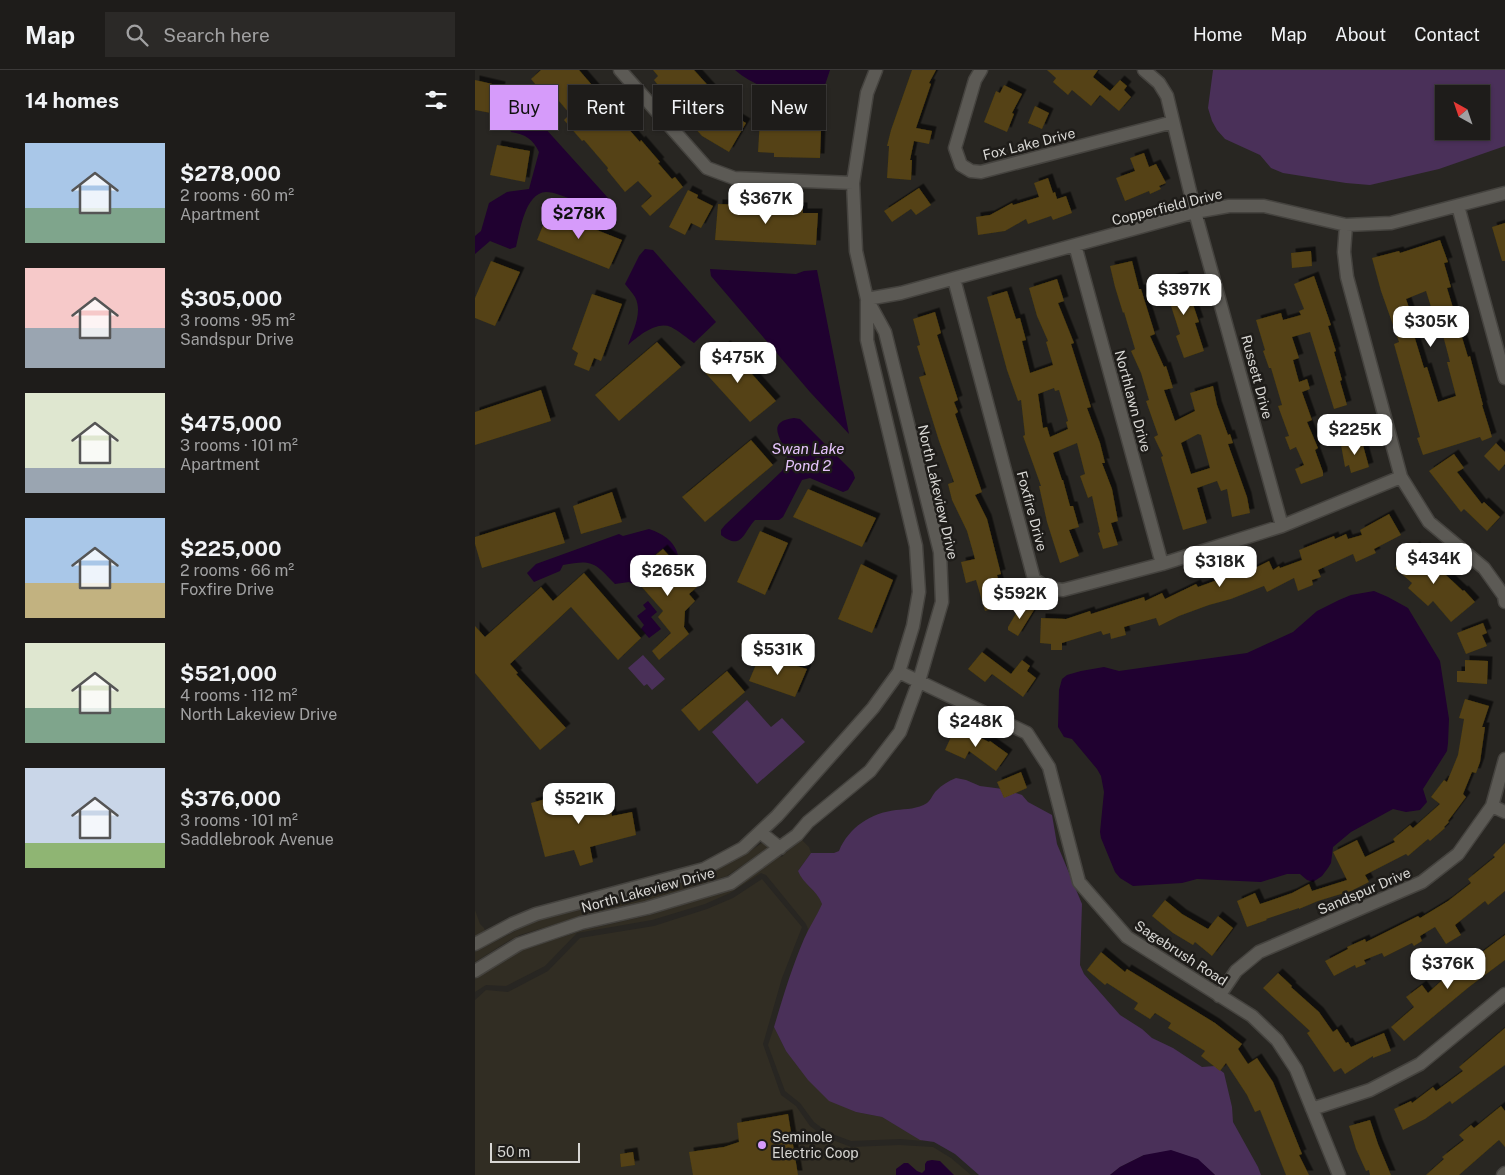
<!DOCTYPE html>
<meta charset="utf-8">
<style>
body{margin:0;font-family:"Public Sans",sans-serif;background:#2b2927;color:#f1f3f6;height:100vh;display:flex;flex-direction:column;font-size:19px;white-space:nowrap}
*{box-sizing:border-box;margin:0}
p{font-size:16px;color:#a1a1a2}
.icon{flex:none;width:28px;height:28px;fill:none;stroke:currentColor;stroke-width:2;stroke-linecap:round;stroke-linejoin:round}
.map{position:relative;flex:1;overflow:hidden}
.drawer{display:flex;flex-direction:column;background:#1e1c1a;width:475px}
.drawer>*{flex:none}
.hud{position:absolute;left:15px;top:15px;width:475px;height:45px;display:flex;gap:10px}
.needle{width:32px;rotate:320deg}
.buttons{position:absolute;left:960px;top:15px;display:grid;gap:10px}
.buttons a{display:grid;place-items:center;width:55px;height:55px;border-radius:0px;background:#1e1c1a;box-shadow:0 1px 4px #0004,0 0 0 1px #3c3a39;font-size:25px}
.scale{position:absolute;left:15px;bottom:12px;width:90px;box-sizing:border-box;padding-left:5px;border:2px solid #d8d7d4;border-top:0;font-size:14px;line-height:18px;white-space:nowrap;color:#d8d7d4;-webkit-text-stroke:4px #1e1c19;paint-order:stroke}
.price{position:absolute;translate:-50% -42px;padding:0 11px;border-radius:10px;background:#fff;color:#222;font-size:16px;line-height:32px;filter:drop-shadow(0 1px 2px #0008)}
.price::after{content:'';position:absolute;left:50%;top:30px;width:15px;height:11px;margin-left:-8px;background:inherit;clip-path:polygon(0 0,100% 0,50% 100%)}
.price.selected{background:#d69bfa;color:#111}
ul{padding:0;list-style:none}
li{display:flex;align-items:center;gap:15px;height:125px;padding:0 25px}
li span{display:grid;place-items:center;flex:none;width:140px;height:100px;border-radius:0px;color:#555}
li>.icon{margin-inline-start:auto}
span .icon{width:60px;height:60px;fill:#fffc;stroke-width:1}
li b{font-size:21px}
h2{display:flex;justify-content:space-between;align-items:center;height:60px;padding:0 25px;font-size:21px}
.chip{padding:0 18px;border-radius:0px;background:#1e1c1a;box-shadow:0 1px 4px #0004,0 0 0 1px #3c3a39;font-size:18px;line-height:45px}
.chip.selected{background:#d69bfa;color:#111}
header{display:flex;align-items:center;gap:30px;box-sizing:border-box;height:70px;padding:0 25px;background:#1e1c1a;border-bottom:1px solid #3c3a39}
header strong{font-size:24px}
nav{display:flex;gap:28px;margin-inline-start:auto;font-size:18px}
.search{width:350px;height:45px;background:#2b2927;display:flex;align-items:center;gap:12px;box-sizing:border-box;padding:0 18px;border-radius:0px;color:#a1a1a2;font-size:19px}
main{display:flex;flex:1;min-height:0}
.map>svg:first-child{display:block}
.built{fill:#312d23}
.green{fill:#4a3059;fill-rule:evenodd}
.water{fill:#200130}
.building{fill:#544212;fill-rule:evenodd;filter:url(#shadow)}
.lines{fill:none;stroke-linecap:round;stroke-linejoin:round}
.minor-casing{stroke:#45433f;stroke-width:15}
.minor{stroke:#5c5a55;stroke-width:12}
.poi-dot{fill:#d69bfa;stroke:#1e1c19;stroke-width:2}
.labels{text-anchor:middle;stroke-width:5;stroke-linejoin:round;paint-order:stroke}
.street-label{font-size:14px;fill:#d8d7d4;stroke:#1e1c19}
.poi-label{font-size:14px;fill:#d8d7d4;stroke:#1e1c19;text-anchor:start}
.water-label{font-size:15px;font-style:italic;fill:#e6c4fd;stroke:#1e1c19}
</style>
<header>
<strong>Map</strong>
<div class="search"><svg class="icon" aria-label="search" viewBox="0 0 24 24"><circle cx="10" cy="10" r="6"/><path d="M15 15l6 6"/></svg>Search here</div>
<nav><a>Home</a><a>Map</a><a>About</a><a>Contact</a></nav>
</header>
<main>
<section class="drawer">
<h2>14 homes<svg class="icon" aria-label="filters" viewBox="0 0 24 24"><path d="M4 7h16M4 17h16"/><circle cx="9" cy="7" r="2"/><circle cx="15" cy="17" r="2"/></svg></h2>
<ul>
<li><span style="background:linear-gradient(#a9c7e8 65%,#7fa58c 0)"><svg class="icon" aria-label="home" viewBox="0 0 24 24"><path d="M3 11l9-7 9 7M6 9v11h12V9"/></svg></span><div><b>$278,000</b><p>2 rooms · 60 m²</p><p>Apartment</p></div></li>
<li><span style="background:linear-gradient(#f6c9c9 60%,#9aa5b1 0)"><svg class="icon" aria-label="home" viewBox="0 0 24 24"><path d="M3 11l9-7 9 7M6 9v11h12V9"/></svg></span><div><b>$305,000</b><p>3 rooms · 95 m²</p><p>Sandspur Drive</p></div></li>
<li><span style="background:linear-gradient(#dfe7d0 75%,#9aa5b1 0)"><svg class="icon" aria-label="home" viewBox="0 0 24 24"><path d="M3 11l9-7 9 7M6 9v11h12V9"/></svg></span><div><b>$475,000</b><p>3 rooms · 101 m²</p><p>Apartment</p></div></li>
<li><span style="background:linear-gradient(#a9c7e8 65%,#c2b280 0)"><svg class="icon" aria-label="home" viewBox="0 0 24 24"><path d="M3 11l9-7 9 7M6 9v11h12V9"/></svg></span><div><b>$225,000</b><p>2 rooms · 66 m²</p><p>Foxfire Drive</p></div></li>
<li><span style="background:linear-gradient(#dfe7d0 65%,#7fa58c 0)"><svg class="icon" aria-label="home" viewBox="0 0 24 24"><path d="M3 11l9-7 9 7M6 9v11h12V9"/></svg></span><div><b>$521,000</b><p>4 rooms · 112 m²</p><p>North Lakeview Drive</p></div></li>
<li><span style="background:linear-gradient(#c9d6e8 75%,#8fb573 0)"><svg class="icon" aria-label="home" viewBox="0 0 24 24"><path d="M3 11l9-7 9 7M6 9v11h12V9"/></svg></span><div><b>$376,000</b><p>3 rooms · 101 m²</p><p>Saddlebrook Avenue</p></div></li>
</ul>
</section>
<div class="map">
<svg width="1030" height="1105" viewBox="0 0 1030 1105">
<defs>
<filter id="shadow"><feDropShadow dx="4.5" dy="-4.5" stdDeviation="0" flood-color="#0009"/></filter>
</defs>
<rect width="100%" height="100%" fill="#282622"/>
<!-- built -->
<path class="built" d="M327,770L334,777L336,783L323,801L331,812L344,826L347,834L341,848L330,866L333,859L331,854L291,805L286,803L255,823L230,834L177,850L102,863L70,896L31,916L11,915L0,922V909L47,880L109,860L175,845L258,819L305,786L307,787L310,783Z
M288,772L294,777L252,806L170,832L104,847L45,865L35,870L0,892V882L40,861L64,850L231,805L271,784Z
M287,809L327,857L307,908L288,974L306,1025L321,1036L335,1056L350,1067L376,1077L425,1075L458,1077L476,1088L496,1105H0V930L11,920L33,922L73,901L105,868L179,856L232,839L258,828Z
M0,840L5,854L9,858L10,861L0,866Z
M299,957L311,981L381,1042L407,1047L448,1071L425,1069L376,1071L352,1062L339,1052L325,1033L310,1021L293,975Z"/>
<!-- green -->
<path class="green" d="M738,0H1030V76L964,99L895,115L871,113L808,103L796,98L785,85L750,69L742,60L737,51L733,38ZM969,24H1006V61H969Z
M168,585L190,609L177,620L172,614L169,616L153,598Z
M272,630L296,657L307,648L330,672L282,714L237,662Z
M481,708L491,710L505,716L528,719L547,725L553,732L577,745L582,774L607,834L605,895L609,904L645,945L667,959L677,968L698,978L727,997L740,996L749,1003L757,1037L758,1052L783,1097L786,1105H740L728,1094L669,1085L645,1097L635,1105H504L480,1084L459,1072L445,1070L407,1047L381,1042L354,1031L333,1010L311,981L299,957C308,927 317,897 329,869C334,857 342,846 347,834C342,820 328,814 323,801L336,783H359L364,781C374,757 396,743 421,740C431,739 443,739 452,733C456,730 458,724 461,721C467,715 473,711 481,708Z"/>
<!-- water -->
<path class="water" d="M260,0H355L350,15C321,30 284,21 260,0Z
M41,26L134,129L127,139C113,138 110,134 98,130C91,127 79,122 71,122C50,123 45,161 41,177L35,179L15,171L0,184V166L6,161L14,133L32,122L54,119L64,82C58,69 50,64 36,62C31,49 33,38 41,26Z
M170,179L178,180L241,252L219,273C212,268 204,261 196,257C181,251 164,266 153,275C158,261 168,242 160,227C157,222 153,218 150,214L164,186Z
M235,199L321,204L329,201L342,200L374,364L335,322L236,206Z
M319,348L325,349L378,402L380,408L373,420L368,422L335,408L327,410L308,447L304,450H280C268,463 267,481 246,465V460L250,455L307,401C309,397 313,392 312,387C309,371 288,352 319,348Z
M174,459C189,464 201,472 204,489L201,491L188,478L158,502L157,507L165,516L163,517L154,512L140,514C120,493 118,489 88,495L85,501L59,512L52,503L61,494L144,464L148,466Z
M899,521L913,527L933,538L965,591L974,649L973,673L972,681L948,719L952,732L945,740L931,742L918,739L876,762L858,777L856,793L853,798L847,806L838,812L832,810L825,804H812L786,812L722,809L707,813L658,816L645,808L640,802L626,768L625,762L629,722L626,706L622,699L597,669L589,667L583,657L584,620L587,609L592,605L606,601L629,597L644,601L772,583L818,562L842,541L864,530L876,525Z
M173,531L182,542L176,547L186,559L174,568L166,559L169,555L162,546L171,539L168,535Z
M696,1080L723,1089L740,1105H635L645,1097L669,1085Z
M457,1090L465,1091L479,1105H421V1099L429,1093H433L442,1101L447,1103L450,1100V1094L452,1091Z"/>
<!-- building -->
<path class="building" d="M66,0H104L123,22L125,20L153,54L151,56L165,72L166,70L185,92L183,93L197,109L200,107L208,117L175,146L166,136L177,126L163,111L150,122L132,100L133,98L109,70L107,71L89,50L95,44L71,16L65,20L56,9Z
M178,0H219L248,32L243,36L271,53L254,82L227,66L210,47L213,44L190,16L186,19L179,10L183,6Z
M437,0H461L454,13L456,14L441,58L457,61L454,74L439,71L435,90H437L436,110L412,108L414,76H412L416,60Z
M572,0H623L618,7L635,21L645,10L652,16L649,20L656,27L644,41L625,25L616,36L597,20L593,25L578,12L581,8Z
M0,10L26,16L21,44L0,40Z
M529,15L547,24L537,43L539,44L532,62L509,52L521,21L525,23Z
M560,36L574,43L567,59L553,53Z
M319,44H334L333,60L346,61L345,88L299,87V83L283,82L285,49L318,50Z
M22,75L55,81L50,112L15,105Z
M669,83L674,97L681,94L691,113L684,116L686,119L675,124L674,121L650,131L641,108L660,101L655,88Z
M573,108L578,123L580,122L582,129L591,126L597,143L578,150L576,146L553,154L551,149L530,161L503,165L501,147L515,145L537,133L538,135L564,127L559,113Z
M444,118L456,135L441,145L436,139L417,152L409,141Z
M213,120L223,125L222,128L238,136L226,158L216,153L210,165L194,157Z
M243,134L328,137V143H343L341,175L240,170Z
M74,141L147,170L134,199L62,170Z
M1030,153V191H1027L1017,157Z
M965,170L973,192L969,193L976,217L972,218L993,287L995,286L1008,335H1007L1017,367L1007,371L1005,367L948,385L942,368L945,367L919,274L924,272L906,221L897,188L924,181L925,183ZM951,221L962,256L965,254L975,292H972L981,326L963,332L952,297L949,298L938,262L942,261L931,229Z
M836,181L837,196L817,198L816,183Z
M16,191L45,202L20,256L0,248V228Z
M657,191L664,219H666L680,264L675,266L689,297L691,296L698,318L689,320L700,351L720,341L715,323L738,316L742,335L753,365L755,364L758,373L753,374L772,427L775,443L757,447L752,419L746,421L742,411L722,418L732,453L708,460L686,387L688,386L679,367L683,365L671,331L674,330L666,303L656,281L660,279L649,242L648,243L640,217L635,196ZM723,364L726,365L735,398L716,404L706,373Z
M708,205L724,252L720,253L729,281L709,288L701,266L705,264L688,211Z
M839,206L856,255L853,256L861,281L859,282L867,310L865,311L872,335L859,339L835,262L817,267L824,288L818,290L824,312L832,309L835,319L827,322L837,350L832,352L843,378L840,380L848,402V406L826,414L820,399L829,395L821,377L815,380L810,367L814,366L803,336L807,335L796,298H794L788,281L790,280L781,250L806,243L808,250L826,245L824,241L829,239L819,214Z
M582,209L589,231L583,233L599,273L596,274L616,337L612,338L625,373L630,393H627L637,419L643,451L636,453L643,475L628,479L623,463L625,462L617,426L613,428L605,406L610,404L602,373L578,383L587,410H588L595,436H598L604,457L594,460L604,486L585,493L572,452L564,416H566L548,366L550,365L546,330L543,331L532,300L512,227L532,221L541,249L545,248L551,270L547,271L555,303L578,295L571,272L573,271L562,246L554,218ZM579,318L580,321L584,320L593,351L591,352L593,359L575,367L572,357L568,358L563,324Z
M117,224L147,234L126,291L119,288L114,301L99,295L103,283L97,279Z
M460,242L466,263L462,265L483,330L479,332L483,342L480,344L507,422L500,425L512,449L526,504L522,505L531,535L510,541L501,510L491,513L486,492L500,489L492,461L477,430L473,414L479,412L464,371L444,307L451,305L442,276L445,275L438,249Z
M182,272L206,297L144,351L120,325Z
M251,275L301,331L275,352L225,297Z
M66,320L76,351L0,375V342Z
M886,368L894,397L876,403L874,395L870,397L866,375Z
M276,370L298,395L230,452L207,427Z
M1021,373L1030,382V394L1024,401L1009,386Z
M979,384L989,398L982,402L1007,434L1009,432L1025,447L1012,461L989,439L986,442L954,401Z
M333,419L401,448L387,477L318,447Z
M137,422L147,452L106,464L98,436Z
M80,442L90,473L7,498L0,474V467Z
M914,444L926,465L899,479L901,483L881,492L878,484L843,500L846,507L837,510L838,515L823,521L819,508L792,522L789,516L756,529L734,535L704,546L684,556L681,548L649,557L651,565L636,569L635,563L628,565L626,561L587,573V580H576V574L565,573L566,548L591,549L615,541L616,544L669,527L670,531L687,523L690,529L721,514L723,517L775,498L776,500L794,491L798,500L804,496L805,498L827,490L824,480L859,466L860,469L871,464L873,469L887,465L885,460Z
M285,461L313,473L290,525L262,512Z
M940,476L988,521L989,520L1000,532L976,552L958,531L953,536L933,518L937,513L920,498Z
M188,479L222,517L214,524L220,531L210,541L209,557L214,564L184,590L177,581L196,563L183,547L188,541L158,507L159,503Z
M386,494L418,510L397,563L363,549Z
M109,503L166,568L143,590L96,537L35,594L43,603L41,604L91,658L65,680L0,603V556L10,567L66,517L78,531Z
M546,535H549L559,540L543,566L533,560V557Z
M1008,553L1012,563L1007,565L1012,576L991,584L982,563Z
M507,582L536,604L547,590L555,596L552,601L561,608L548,627L517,604L510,612L493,599Z
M285,585L332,599L320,627L274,611Z
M990,590L1013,591L1012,614L982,612V601H990Z
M252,601L270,622L224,661L206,640Z
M990,629L1014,636L1007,657H1010L1005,692L1001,703L997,702L988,724L991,727L973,751L974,752L969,757L970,758L955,771L953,769L933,786L931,784L890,805L894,812L876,821L843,831L824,839V838L791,849L792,850L772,857L762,831L780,823L785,834L817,823L834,814L837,821L872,810L858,782L882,770L890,787L920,772L918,769L935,755L938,758L965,734L956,727L969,710L972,712L983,685L989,649L984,648Z
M481,656L514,672L515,671L533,684L521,701L494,681L490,689L470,680Z
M546,702L552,718L529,728L522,712Z
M99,721L103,733L132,724L137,746L157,742L161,765L115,777L118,792L105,796L99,780L70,787L56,733Z
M1030,773V821L1013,835L1010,831L980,855L986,865L971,874L960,857L945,866L947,871L939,876L937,873L909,887L907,883L889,890L891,894L881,898L880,895L859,906L850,891L873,879L872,877L890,869L891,872L943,846L945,848L973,831L996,813L993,809L1020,787L1018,785Z
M690,830L707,844L733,859L743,846L758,858L737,886L720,872L718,875L698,863L677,846Z
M1030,865V890L994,917L929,971L916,957L939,937L931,927L947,915L953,923L977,901L979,903Z
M626,882L650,902L652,899L740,953L767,974L763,979L773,994L782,988L798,1012L827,1084L824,1085L834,1105H811L785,1040L780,1042L772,1025L751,993L745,1001L726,986L730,981L693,958L696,953L680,943L675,949L659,939L663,933L632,913L630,915L612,900Z
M803,903L817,916L816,917L844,942L858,962L862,959L871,973L873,972L876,977L909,963L916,981L898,988V986L870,1004L866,998L859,1002L832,963L835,961L788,918Z
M1030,958V995L977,1034L975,1031L950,1049L928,1060L919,1039L936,1031L937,1033L958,1017L961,1021L988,1001L984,997Z
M1026,1036L1030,1041V1077L1024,1070L984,1105H951L969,1089L967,1087L989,1070L984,1065L996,1055L999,1058Z
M313,1044L323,1105H218L214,1082L249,1077L264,1072L262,1053Z
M895,1050L903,1074L916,1105H895L894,1100L891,1101L881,1079L874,1056Z
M158,1082L160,1095L146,1097L145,1084Z"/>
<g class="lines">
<!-- minor casing -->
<g class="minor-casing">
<path id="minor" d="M145,0L232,98L259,108L378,113
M506,0L500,10L480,78L486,95L496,101L506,102L698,52
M669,0L684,13L692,26L720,142L807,456
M983,136L1030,308
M871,155L869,182L872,207L926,407L954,452L1009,498L1029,526L1030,532
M600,175L687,494
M479,209L559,509L572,518L588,520L687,494L807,456L926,407
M392,229L426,223L720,142L754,136H789L871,155L916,153L1030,123
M424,602L552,663L574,697L604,812L652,867L777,946L802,970L821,999L864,1105
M1017,736L1030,742
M285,762L305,778
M0,874L37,854L61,844L229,799L268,778L302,746L398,638L424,602L438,556L444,522L441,476L392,270V231
M0,901L44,874L106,853L172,838L256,813L322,765L333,752L395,701L425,662L444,611L467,532L465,482L410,262L392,229L381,181L378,113L392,23L401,0
M744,926L761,901L784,882L947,812L983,784L1017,736L1030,689
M837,1039L895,1020L945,994L1030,924
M1028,1105L1030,1103"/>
</g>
<!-- minor -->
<use href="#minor" class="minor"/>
</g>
<!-- markers -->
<circle class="poi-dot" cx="287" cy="1075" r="5"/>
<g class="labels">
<!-- street labels -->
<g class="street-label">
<text transform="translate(554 74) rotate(-14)" y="5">Fox Lake Drive</text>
<text transform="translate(692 137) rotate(-14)" y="5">Copperfield Drive</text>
<text transform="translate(782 307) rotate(75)" y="5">Russett Drive</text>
<text transform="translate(658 331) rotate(75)" y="5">Northlawn Drive</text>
<text transform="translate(463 422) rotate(77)" y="5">North Lakeview Drive</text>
<text transform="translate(557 441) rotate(75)" y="5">Foxfire Drive</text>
<text transform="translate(173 820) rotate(-15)" y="5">North Lakeview Drive</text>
<text transform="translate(889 821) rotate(-23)" y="5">Sandspur Drive</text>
<text transform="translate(706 883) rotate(33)" y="5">Sagebrush Road</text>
</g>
<!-- poi labels -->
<g class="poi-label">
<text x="297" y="1072">Seminole<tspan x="297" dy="16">Electric Coop</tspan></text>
</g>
<!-- water labels -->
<g class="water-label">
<text x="333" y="384">Swan Lake<tspan x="333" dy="17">Pond 2</tspan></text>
</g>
</g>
</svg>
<div class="buttons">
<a><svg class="needle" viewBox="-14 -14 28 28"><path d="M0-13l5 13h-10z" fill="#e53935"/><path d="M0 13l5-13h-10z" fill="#a1a1a2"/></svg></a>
</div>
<div class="scale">50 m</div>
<b class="price" style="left:291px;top:155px">$367K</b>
<b class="price selected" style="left:104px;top:170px">$278K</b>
<b class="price" style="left:709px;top:246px">$397K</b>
<b class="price" style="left:956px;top:278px">$305K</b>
<b class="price" style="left:263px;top:314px">$475K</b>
<b class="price" style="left:880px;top:386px">$225K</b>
<b class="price" style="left:959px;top:515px">$434K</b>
<b class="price" style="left:745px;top:518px">$318K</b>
<b class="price" style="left:193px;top:527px">$265K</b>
<b class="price" style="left:545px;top:550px">$592K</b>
<b class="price" style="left:303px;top:606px">$531K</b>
<b class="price" style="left:501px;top:678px">$248K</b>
<b class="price" style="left:104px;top:755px">$521K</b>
<b class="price" style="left:973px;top:920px">$376K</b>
<div class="hud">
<a class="chip selected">Buy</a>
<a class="chip">Rent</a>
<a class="chip">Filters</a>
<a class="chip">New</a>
</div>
</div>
</main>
